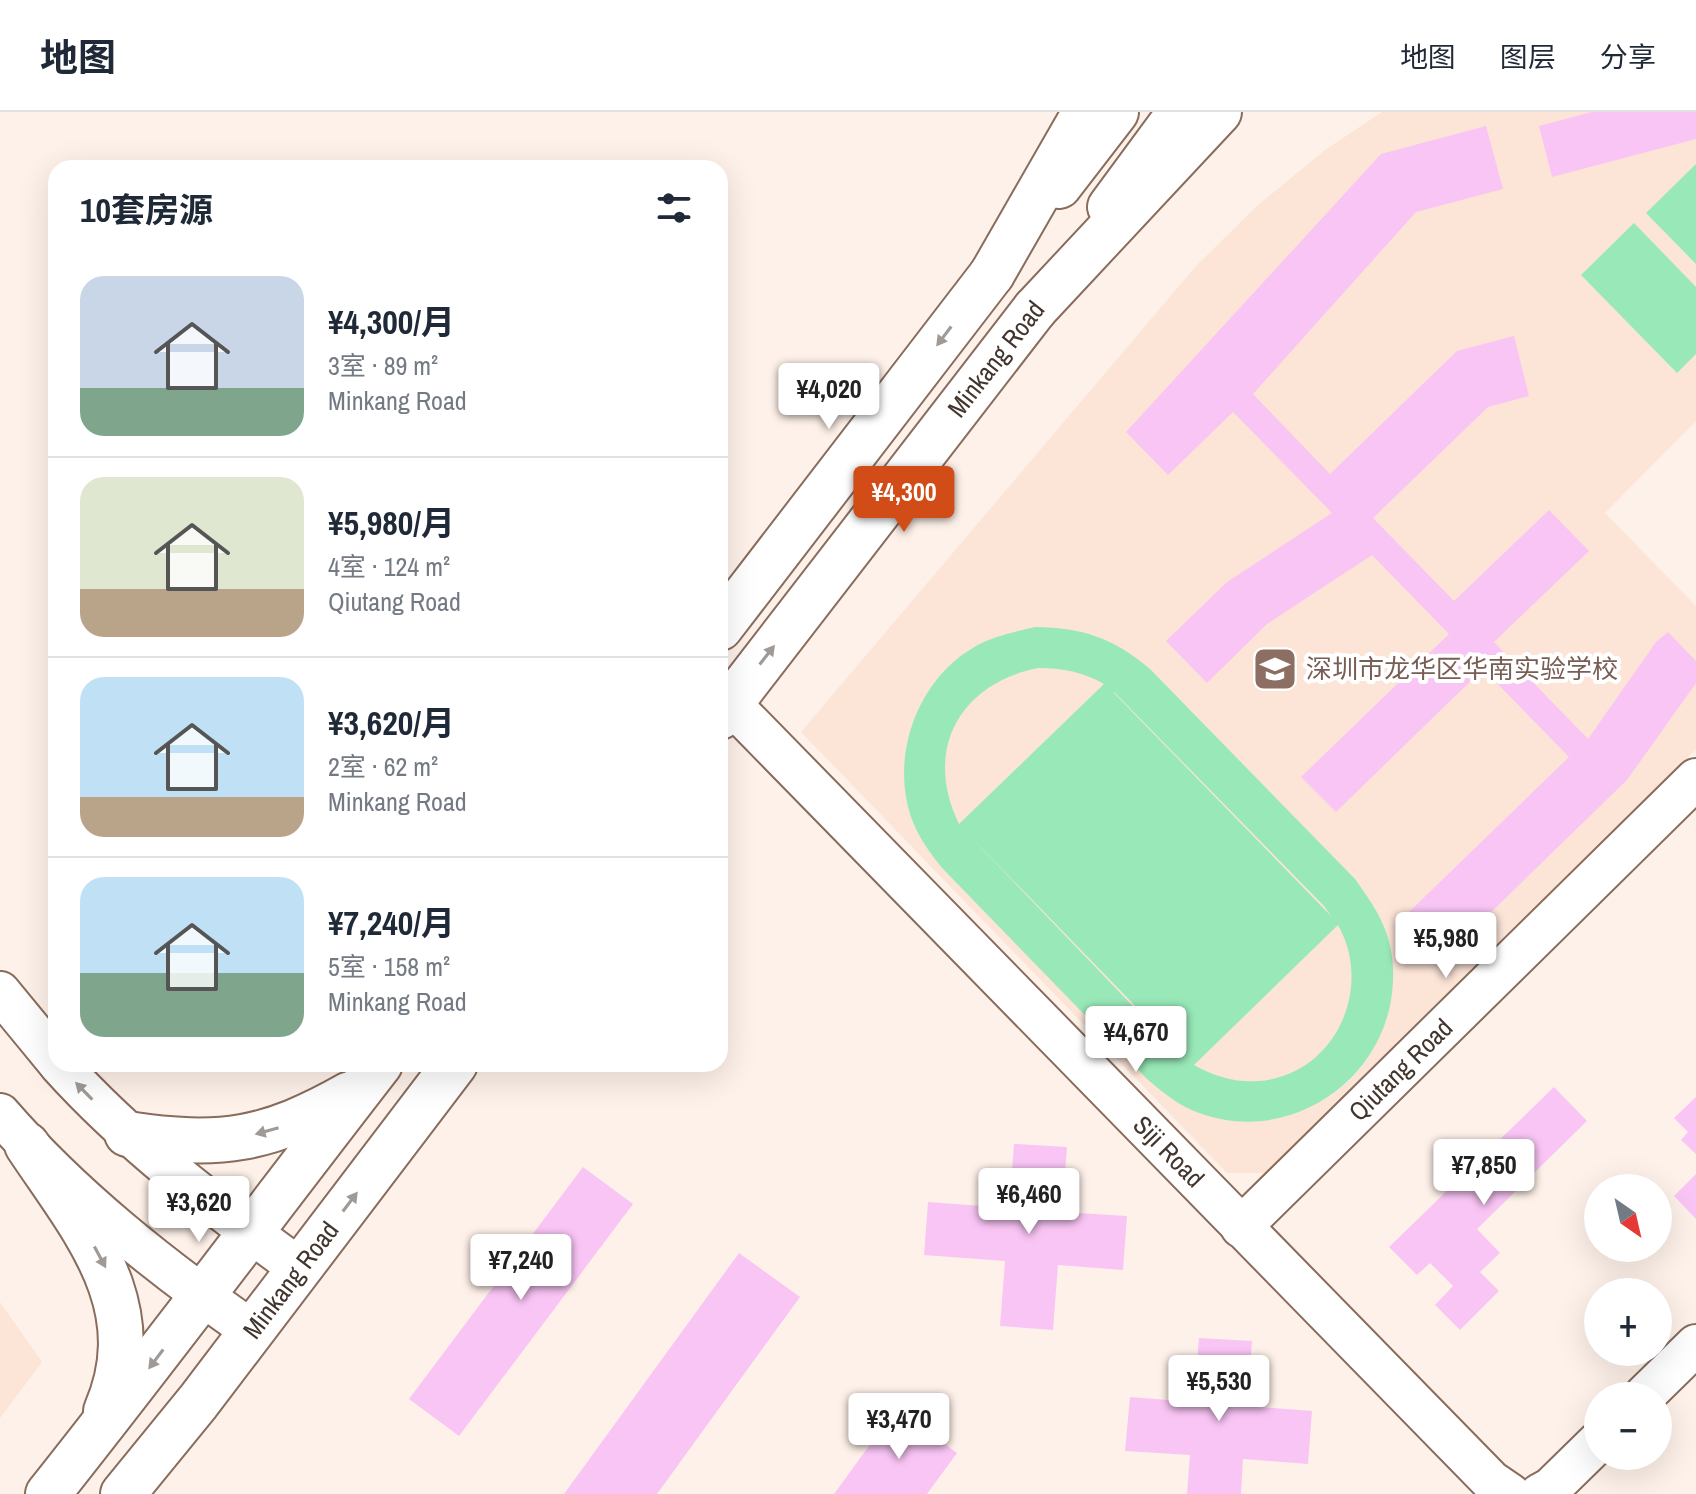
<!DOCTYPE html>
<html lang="zh">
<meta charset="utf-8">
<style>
body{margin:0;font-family:"Archivo Narrow","Noto Sans SC",sans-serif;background:#f2f2f3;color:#1f2937;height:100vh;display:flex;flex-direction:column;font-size:30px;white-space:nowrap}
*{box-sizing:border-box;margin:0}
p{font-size:26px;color:#747a83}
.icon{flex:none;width:44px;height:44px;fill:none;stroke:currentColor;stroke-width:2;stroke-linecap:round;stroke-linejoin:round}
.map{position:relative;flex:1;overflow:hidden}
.panel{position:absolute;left:48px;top:48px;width:680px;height:912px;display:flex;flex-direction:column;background:#fff;border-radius:24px;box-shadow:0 8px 32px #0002}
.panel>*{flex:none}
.needle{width:52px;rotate:146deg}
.tools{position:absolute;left:1584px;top:1062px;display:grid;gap:16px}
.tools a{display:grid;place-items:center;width:88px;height:88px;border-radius:50%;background:#fff;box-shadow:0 8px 32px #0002;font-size:40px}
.price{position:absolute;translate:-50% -68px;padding:0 18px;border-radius:8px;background:#fff;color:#222;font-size:26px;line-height:52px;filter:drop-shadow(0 2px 4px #0008)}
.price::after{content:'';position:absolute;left:50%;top:48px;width:24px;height:18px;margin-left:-12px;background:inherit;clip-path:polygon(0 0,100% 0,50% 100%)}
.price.selected{background:#d24c17;color:#fff}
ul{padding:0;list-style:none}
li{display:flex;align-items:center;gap:24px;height:200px;padding:0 32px}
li+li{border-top:2px solid #e0e1e3}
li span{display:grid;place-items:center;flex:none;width:224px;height:160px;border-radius:24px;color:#555}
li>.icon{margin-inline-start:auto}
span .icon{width:96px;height:96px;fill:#fffc;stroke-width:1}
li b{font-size:34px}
h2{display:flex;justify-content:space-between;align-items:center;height:96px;padding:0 32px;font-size:34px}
header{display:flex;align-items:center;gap:48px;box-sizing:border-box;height:112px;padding:0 40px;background:#fff;border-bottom:2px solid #e0e1e3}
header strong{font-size:38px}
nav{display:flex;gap:44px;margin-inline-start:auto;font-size:28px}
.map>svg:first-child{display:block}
.built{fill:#fce4d7}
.green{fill:#99e9b8;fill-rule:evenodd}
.building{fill:#f9c5f5}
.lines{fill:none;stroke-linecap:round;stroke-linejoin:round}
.street-casing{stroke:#886c5c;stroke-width:44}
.secondary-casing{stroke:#886c5c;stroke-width:48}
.primary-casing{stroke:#886c5c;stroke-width:48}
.highway-casing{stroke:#886c5c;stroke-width:48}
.street{stroke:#fff;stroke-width:40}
.secondary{stroke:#fff;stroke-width:44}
.primary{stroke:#fff;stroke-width:44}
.highway{stroke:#fff;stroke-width:44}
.oneway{fill:#a09a96}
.labels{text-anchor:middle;stroke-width:8;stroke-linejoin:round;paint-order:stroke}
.street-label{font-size:26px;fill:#42352e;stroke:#fff}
.education-label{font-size:26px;fill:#785e54;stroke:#fff;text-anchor:start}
</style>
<header>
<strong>地图</strong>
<nav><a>地图</a><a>图层</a><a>分享</a></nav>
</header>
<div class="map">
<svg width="1696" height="1382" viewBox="0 0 1696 1382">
<rect width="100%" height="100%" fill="#fef1e9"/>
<!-- built -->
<path class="built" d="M1382,0H1696V309L1605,401L1696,494V637L1264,1061H1227L801,620L1196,154L1258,93L1325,38Z
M0,1190L42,1250L0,1306Z"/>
<!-- green -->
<path class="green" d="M1696,52V152L1646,101Z
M1634,111L1696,175V242L1677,261L1581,163Z
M1035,515C1083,516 1112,525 1150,557L1355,767C1367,784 1379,800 1386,820C1395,844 1395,873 1389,898C1369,980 1280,1031 1199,1001C1179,994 1164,981 1148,968L943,757C930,741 918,725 911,705C890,643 918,566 976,534C995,524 1014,520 1035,515ZM1038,556C1063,556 1083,560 1104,572L959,712C923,638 959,572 1038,556ZM1114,580L1324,794L1331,804L1114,581ZM966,720L1186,946L1175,938ZM1338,813C1374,876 1335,963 1259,969C1235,971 1214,964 1194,953Z"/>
<!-- building -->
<path class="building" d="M1592,0H1696V27L1552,65L1539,14Z
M1486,14L1503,77L1416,100L1253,282L1330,362L1457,239L1514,224L1529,284L1488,295L1373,406L1454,489L1549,398L1589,439L1494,530L1588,627L1656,530L1668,520L1696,549V571L1627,668L1448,842L1408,801L1569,645L1483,557L1336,700L1301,665L1449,522L1372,443L1267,512L1207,571L1166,529L1227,470L1332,401L1233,300L1168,363L1126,320L1381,42Z
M1554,975L1587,1009L1477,1117L1500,1141L1480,1160L1499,1179L1460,1218L1435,1193L1453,1174L1430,1151L1417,1163L1389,1135Z
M1696,985V1042L1681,1028L1688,1020L1674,1006Z
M1014,1032L1067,1035L1062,1100L1127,1104L1123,1158L1058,1153L1053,1218L1000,1214L1005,1149L924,1143L928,1090L1009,1096Z
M583,1055L633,1092L459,1324L409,1287Z
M1696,1062V1107L1674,1084Z
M739,1141L800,1185L657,1382H564Z
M1199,1226L1252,1229L1247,1294L1312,1299L1308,1352L1243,1347L1241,1382H1187L1190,1343L1125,1339L1130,1285L1194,1290Z
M896,1297L957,1341L927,1382H834Z"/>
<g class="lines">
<!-- street casing -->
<g class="street-casing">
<g id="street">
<path id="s1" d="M731,592L1491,1369L1510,1382"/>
<path d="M0,880L56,948"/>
<path d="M59,952C130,1031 214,1094 299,1156"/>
<path d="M0,1002C73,1086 161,1155 252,1219"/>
<path id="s2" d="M1241,1115L1696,667"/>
<path d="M1644,1284L1696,1233"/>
<path d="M1540,1382L1551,1376L1598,1330"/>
</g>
</g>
<!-- secondary casing -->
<g class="secondary-casing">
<g id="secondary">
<path d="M720,516L992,162"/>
<path d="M720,605L1035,197"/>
<path d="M127,1022C221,1036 267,1029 350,982"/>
<path d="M27,1033C82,1116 152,1193 106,1299"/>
<path d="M48,1382C161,1240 269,1095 380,952"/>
<path id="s3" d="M123,1382L198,1290L455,952"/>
</g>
</g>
<!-- primary casing -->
<g class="primary-casing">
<path id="primary" d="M1059,74L1116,0
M1110,95L1180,0"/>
</g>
<!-- highway casing -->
<g class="highway-casing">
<path id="highway" d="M992,162L1085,0
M1035,197L1219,0"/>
</g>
<!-- street -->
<use href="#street" class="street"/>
<!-- secondary -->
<use href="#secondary" class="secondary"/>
<!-- primary -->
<use href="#primary" class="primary"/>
<!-- highway -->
<use href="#highway" class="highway"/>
</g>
<!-- one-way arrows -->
<defs><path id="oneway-solid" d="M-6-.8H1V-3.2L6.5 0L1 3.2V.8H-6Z" transform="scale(2)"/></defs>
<g class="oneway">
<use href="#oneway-solid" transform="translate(944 224) rotate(127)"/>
<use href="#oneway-solid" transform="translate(767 543) rotate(-52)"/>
<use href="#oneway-solid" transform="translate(84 979) rotate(-134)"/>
<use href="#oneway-solid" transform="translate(267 1019) rotate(164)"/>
<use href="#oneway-solid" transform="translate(350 1090) rotate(-53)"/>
<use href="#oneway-solid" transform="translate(100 1145) rotate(62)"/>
<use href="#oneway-solid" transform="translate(156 1247) rotate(127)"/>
</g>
<!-- icons -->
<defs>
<g id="school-square" transform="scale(2.3)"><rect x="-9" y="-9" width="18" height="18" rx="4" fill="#8d6e63" stroke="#fff"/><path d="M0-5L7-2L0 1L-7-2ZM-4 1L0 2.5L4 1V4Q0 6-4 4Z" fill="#fff"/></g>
</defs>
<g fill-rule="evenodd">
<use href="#school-square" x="1275" y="557"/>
</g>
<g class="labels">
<!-- street labels -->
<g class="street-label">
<text transform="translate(996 247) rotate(-52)" y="9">Minkang Road</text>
<text dy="9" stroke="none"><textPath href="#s2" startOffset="224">Qiutang Road</textPath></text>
<text dy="9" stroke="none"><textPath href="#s1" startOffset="626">Siji Road</textPath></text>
<text dy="9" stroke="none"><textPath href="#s3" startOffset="272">Minkang Road</textPath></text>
</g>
<!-- education labels -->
<g class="education-label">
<text x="1306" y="566">深圳市龙华区华南实验学校</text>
</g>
</g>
</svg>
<div class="tools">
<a><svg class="needle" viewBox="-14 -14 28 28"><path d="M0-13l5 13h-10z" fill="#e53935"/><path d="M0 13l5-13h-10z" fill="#747a83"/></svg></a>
<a>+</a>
<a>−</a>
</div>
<b class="price" style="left:829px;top:319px">¥4,020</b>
<b class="price selected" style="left:904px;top:422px">¥4,300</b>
<b class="price" style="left:1446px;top:868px">¥5,980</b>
<b class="price" style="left:1136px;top:962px">¥4,670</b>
<b class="price" style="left:1484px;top:1095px">¥7,850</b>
<b class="price" style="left:1029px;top:1124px">¥6,460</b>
<b class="price" style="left:199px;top:1132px">¥3,620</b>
<b class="price" style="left:521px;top:1190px">¥7,240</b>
<b class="price" style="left:1219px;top:1311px">¥5,530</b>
<b class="price" style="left:899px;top:1349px">¥3,470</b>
<section class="panel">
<h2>10套房源<svg class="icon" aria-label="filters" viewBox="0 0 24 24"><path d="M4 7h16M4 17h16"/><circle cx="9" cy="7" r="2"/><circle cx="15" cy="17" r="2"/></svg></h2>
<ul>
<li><span style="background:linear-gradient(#c9d6e8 70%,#7fa58c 0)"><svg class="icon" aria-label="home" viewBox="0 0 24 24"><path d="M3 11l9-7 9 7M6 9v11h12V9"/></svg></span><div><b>¥4,300/月</b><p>3室 · 89 m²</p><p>Minkang Road</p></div></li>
<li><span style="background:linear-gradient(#dfe7d0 70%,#b9a48a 0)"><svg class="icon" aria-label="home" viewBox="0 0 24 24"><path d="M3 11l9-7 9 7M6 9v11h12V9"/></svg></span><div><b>¥5,980/月</b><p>4室 · 124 m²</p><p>Qiutang Road</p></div></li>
<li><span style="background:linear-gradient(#bfe0f5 75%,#b9a48a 0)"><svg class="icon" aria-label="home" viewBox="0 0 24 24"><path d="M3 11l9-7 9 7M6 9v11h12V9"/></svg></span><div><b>¥3,620/月</b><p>2室 · 62 m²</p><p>Minkang Road</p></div></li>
<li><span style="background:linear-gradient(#bfe0f5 60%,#7fa58c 0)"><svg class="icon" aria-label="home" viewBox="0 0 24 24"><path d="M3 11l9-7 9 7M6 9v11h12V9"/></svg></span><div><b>¥7,240/月</b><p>5室 · 158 m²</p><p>Minkang Road</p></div></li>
</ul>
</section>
</div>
